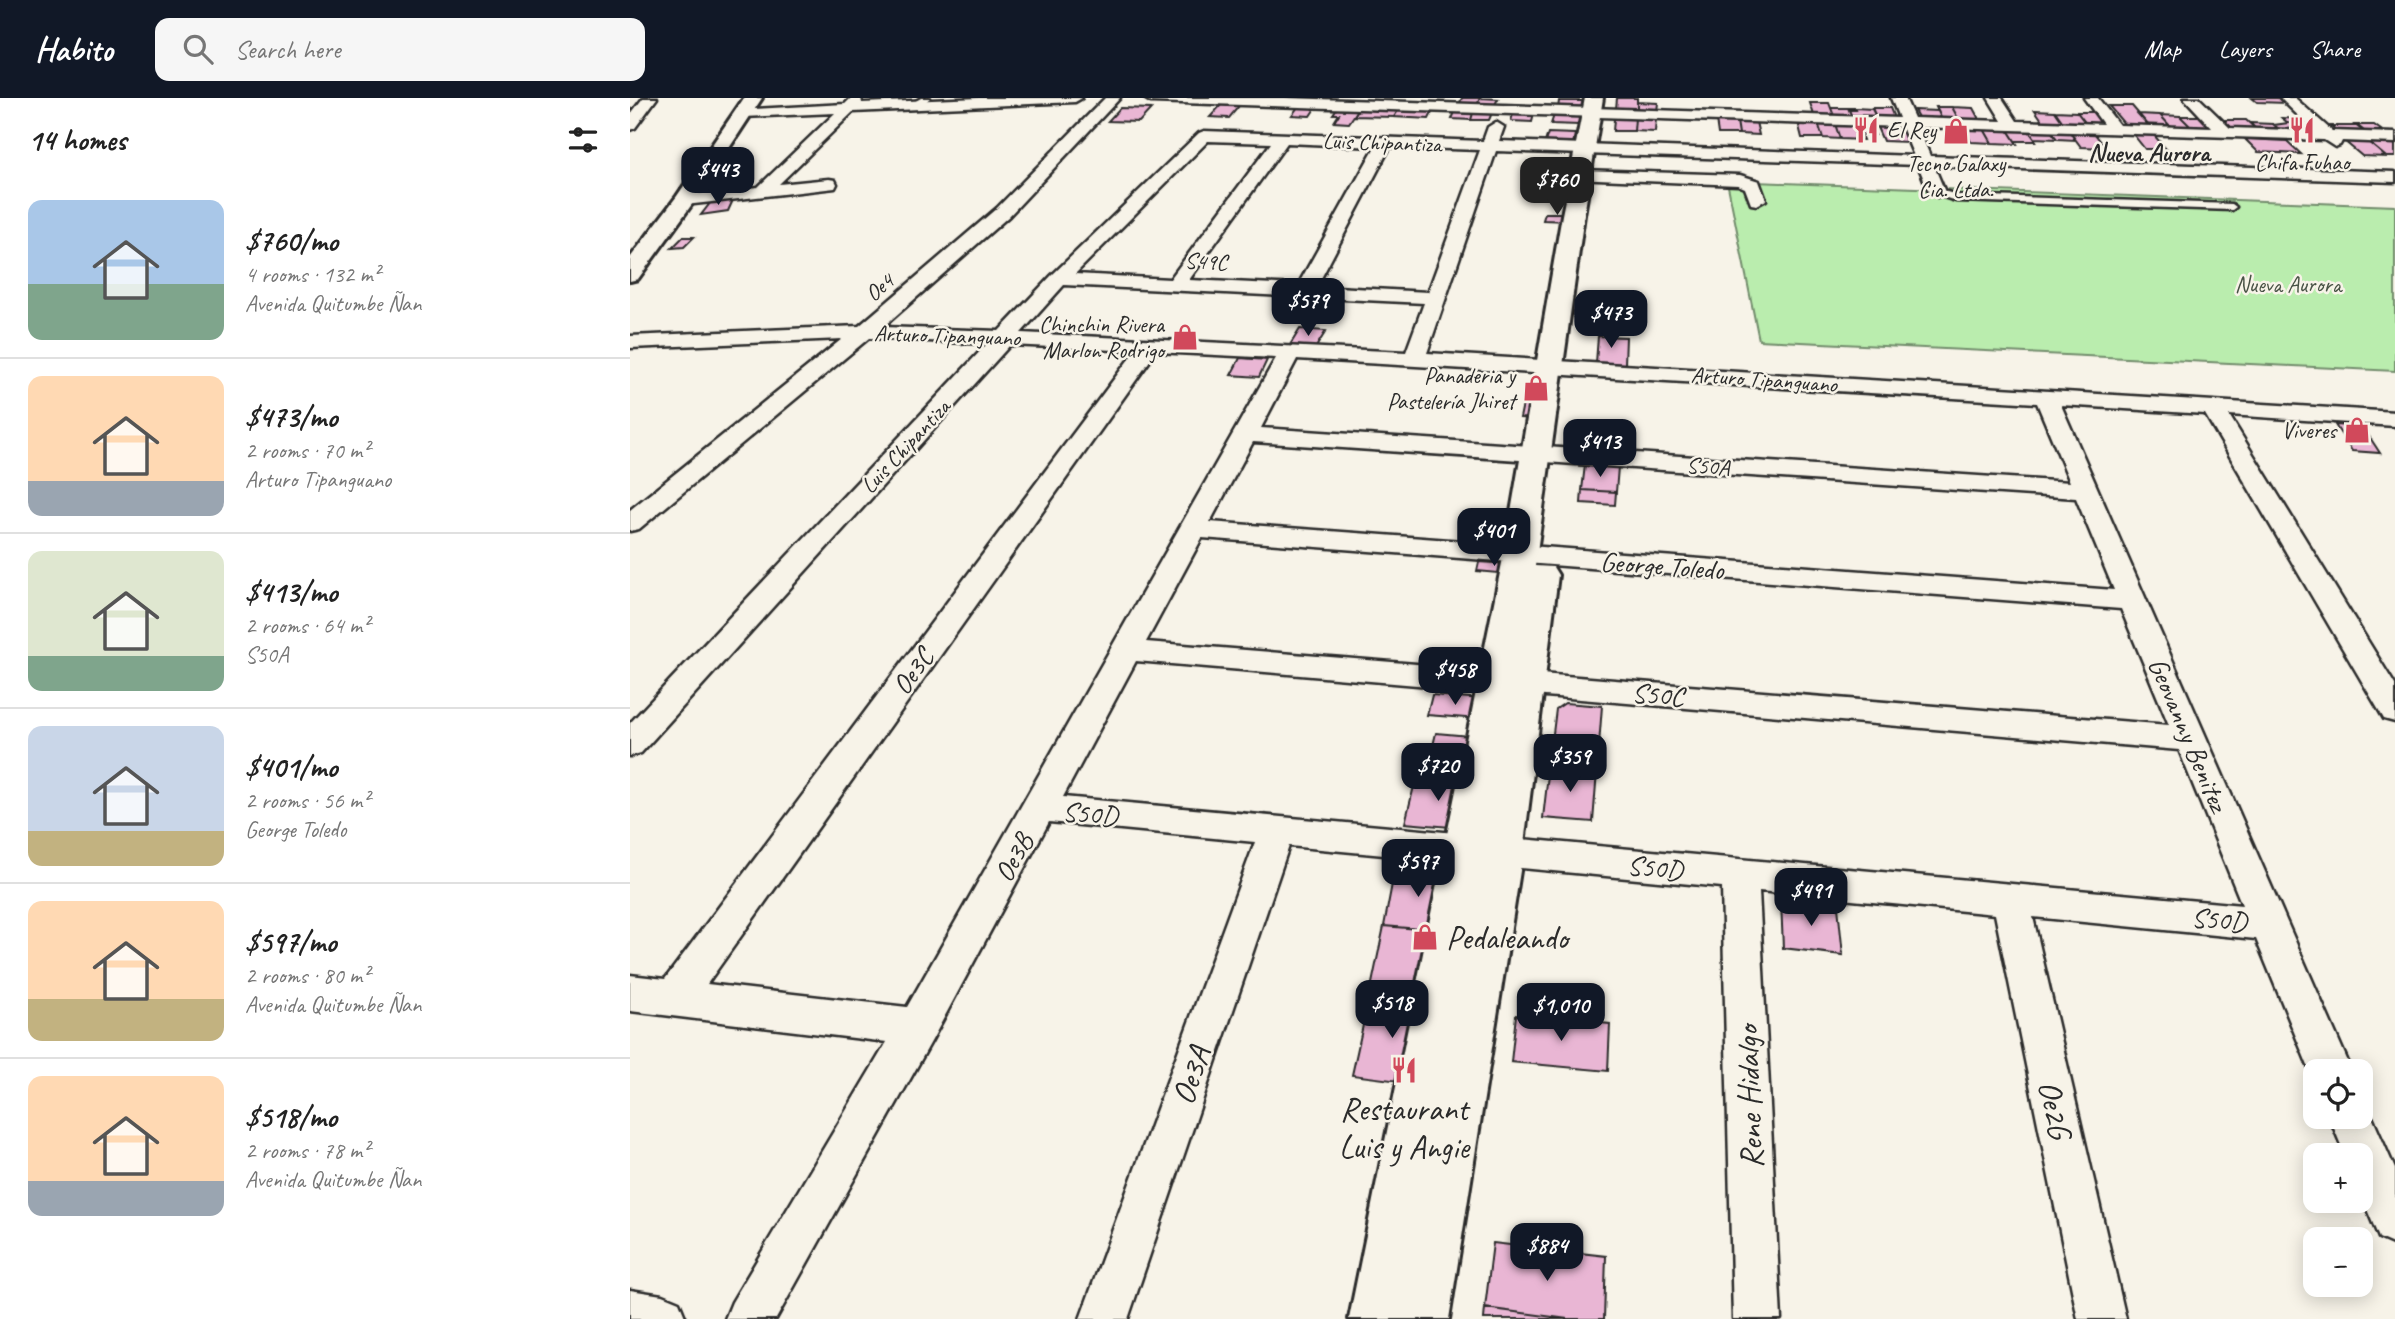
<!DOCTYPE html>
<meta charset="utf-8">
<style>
body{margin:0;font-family:Caveat,sans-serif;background:#f6f6f6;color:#222;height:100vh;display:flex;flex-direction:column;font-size:26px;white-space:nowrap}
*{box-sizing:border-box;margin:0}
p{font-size:23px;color:#767676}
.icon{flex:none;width:38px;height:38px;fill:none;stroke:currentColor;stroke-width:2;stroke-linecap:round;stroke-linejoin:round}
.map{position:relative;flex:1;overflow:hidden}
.sheet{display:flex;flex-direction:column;background:#fff;width:630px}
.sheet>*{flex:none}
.controls{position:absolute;left:1673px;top:961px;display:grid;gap:14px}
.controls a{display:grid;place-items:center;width:70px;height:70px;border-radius:14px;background:#fff;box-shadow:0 4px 18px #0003;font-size:35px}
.price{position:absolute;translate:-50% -60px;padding:0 16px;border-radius:14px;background:#111827;color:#fff;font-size:23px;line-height:46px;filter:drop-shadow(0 2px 4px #0008)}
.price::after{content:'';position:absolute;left:50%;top:42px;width:21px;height:16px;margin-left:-10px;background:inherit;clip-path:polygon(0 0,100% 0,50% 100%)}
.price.selected{background:#222;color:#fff}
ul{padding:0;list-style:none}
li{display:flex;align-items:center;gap:21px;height:175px;padding:0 28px}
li+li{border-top:2px solid #e0e0e0}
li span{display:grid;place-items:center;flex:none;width:196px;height:140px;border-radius:14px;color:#555}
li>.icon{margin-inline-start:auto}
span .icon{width:84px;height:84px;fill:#fffc;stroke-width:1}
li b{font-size:30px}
h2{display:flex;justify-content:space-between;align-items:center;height:84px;padding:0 28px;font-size:30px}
header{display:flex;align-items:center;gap:42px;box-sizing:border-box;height:98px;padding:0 35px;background:#111827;color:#fff}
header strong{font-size:33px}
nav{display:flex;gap:38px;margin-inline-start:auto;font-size:24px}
.search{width:490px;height:63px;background:#f6f6f6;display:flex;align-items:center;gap:18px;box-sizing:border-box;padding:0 24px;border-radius:14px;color:#767676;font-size:26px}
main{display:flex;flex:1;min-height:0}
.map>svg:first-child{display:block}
.green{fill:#baedae;stroke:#728c6c;stroke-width:2}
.building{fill:#e9b6d4;stroke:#2b2b2b;stroke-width:2}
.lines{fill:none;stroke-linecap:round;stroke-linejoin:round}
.service-casing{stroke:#2b2b2b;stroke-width:5}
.minor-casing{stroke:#2b2b2b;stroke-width:5}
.tertiary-casing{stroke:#2b2b2b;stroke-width:6}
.secondary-casing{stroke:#2b2b2b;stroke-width:6}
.service{fill:#f7f3e8;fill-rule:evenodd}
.minor{fill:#f7f3e8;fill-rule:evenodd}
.tertiary{fill:#f7f3e8;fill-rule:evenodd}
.secondary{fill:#f7f3e8;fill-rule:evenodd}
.labels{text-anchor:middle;stroke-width:5;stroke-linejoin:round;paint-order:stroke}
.far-poi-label{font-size:23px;fill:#2b2b2b;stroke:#f7f3e8;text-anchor:end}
.far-street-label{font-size:23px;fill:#2b2b2b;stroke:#f7f3e8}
.far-park-label{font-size:23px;fill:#485245;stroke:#f7f3e8}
.far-quarter-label{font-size:26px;font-weight:bold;fill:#2b2b2b;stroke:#f7f3e8}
.street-label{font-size:28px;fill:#2b2b2b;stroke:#f7f3e8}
.near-poi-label{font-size:33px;fill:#2b2b2b;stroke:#f7f3e8;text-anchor:start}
.near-street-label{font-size:33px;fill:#2b2b2b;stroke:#f7f3e8}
</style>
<header>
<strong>Habito</strong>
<div class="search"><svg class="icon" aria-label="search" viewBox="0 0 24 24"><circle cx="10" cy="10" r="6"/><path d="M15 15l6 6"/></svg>Search here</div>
<nav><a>Map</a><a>Layers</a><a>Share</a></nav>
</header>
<main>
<section class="sheet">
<h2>14 homes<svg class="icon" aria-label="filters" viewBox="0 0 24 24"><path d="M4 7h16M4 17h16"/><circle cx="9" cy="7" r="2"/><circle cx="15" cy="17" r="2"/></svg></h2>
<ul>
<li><span style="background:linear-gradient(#a9c7e8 60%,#7fa58c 0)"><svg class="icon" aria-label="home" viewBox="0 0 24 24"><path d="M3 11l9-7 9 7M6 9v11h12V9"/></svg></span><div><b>$760/mo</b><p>4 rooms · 132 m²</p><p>Avenida Quitumbe Ñan</p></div></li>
<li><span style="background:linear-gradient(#ffd9b3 75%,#9aa5b1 0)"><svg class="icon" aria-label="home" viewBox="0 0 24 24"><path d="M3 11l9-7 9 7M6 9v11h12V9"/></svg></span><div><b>$473/mo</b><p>2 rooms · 70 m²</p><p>Arturo Tipanguano</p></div></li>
<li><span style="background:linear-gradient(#dfe7d0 75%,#7fa58c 0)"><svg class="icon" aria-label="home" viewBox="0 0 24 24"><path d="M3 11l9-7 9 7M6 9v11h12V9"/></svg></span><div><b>$413/mo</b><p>2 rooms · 64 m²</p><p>S50A</p></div></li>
<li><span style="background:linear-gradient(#c9d6e8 75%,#c2b280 0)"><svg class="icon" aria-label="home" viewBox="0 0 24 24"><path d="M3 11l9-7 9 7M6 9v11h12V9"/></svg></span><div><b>$401/mo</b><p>2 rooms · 56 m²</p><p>George Toledo</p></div></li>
<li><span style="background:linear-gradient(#ffd9b3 70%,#c2b280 0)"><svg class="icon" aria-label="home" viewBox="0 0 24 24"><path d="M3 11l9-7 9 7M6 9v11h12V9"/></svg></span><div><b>$597/mo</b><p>2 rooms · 80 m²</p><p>Avenida Quitumbe Ñan</p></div></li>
<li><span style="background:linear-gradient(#ffd9b3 75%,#9aa5b1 0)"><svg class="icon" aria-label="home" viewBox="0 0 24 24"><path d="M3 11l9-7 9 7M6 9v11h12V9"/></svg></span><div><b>$518/mo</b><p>2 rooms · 78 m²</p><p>Avenida Quitumbe Ñan</p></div></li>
</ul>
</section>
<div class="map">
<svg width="1765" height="1221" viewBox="0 0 1765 1221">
<rect width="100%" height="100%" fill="#f7f3e8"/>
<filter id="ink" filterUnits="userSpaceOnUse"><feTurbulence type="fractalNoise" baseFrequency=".0143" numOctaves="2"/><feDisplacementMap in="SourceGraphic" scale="14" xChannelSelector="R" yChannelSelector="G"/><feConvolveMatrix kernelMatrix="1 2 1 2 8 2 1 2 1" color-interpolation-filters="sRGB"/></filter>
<g filter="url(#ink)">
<!-- green -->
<path class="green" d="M1097,83L1765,108V273L1129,242Z"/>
<!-- building -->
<path class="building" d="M832,0H850L847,7L829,6Z
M850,0L868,1L865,6L847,7Z
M987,0H1007V12L986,11Z
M1622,0H1649L1655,5L1627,4Z
M929,3H956L955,11L928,10Z
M1007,4L1028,5L1027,13L1007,12Z
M1180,5H1199L1204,18L1184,17Z
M592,6L610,7L599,20L580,19Z
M669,8L686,9L680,18L662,17Z
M1479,8H1502L1519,28L1495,27Z
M708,9L729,10L719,25L704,24L709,16H703Z
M1306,9H1322L1329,22H1312Z
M1322,9L1343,10L1350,23L1329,22Z
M490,10L521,11L509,24L478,23Z
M729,10L769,11L764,19L724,18Z
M1201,10H1225L1226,12H1219L1222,19L1204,18Z
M1225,10L1242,11L1246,19H1222L1219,12Z
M1242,10H1260L1264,20L1246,19Z
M769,11L803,13L799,21L764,19Z
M1284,12L1308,13L1312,22L1289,21Z
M1405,12L1425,13L1434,26L1414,25Z
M1425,13L1447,14L1457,27L1434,26Z
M825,14L843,15L841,22L822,21Z
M1447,14H1466L1476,28L1457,27Z
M843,15H862L859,22H841Z
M883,16H904L902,24L881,23Z
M1508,16L1530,17L1541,29L1519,28Z
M924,17L947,18L951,19L949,27L921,26Z
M1530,17L1550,18L1562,30L1541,29Z
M1550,18H1570L1582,30H1562Z
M991,19L1005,20L1004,33H983L984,21Z
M1005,20H1026L1025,34L1004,33Z
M1652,20L1676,21L1687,34L1650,32L1644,27L1658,25Z
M1086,22L1107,23L1109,36H1088Z
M1593,22H1616L1627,32L1603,31Z
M1107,23L1126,24L1129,37L1109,36Z
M1168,24L1188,25L1193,40H1172Z
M1188,25L1205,26L1210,41L1193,40Z
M1620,25L1643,26L1650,32H1627Z
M1205,26H1227L1233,42L1210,41Z
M1227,26L1240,27L1245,37H1232Z
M1246,27L1270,28L1278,44L1253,43Z
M1725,27H1744L1758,37H1739Z
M1701,28H1728L1739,37L1710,35Z
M1316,30H1334L1337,37L1319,36Z
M1334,30L1354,31L1362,45L1341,44Z
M1354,31L1378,32L1387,46L1362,45Z
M1378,32L1399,33L1406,43H1385Z
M1399,33H1421L1427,41L1404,40Z
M1421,33L1440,34L1445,42L1427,41Z
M1440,34L1464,35L1476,50L1451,49Z
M918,35L945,36L943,46L915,44Z
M1503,36H1523L1536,51H1515Z
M1615,41L1657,43L1671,56L1628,54Z
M1713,42L1737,43L1756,59L1732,58Z
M1737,43L1761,44L1765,47V59H1756Z
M103,102L98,113L71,117L81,104Z
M915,115H939L938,123L913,122Z
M53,139H64L54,149L42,150Z
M670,231L696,233L686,249L660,247Z
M968,238L996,239L995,266L966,265Z
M610,260L637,262L629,279L601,277Z
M895,296L914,298L909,321L890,320Z
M1705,327L1733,329L1750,355L1722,353Z
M955,367L988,369L986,394L952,392Z
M952,392L986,394L985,407L951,405Z
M861,414L894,417L888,443L864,442L869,420H860Z
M849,464L880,466L879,476L847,473Z
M802,597L853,601L849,621L797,617Z
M935,605L972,608L967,673L919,668L926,611Z
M806,635L850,639L841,685L795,681Z
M919,668L967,673L963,724L913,720Z
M786,680L841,685L832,730L775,725Z
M765,770L821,774L812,833L754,828Z
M1151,803L1208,809L1213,857L1153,850Z
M754,828L812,833L800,905L739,900Z
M739,900L800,905L785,985L722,977Z
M886,917L980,926L978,973L881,964Z
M863,1145L976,1158L974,1221H938L855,1210Z
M855,1210L938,1221H854Z"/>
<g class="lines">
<!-- service casing -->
<g class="service-casing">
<path id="service" d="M291,0H300L290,8H284V4Z
M1307,91L1327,97L1602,106L1606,109L1602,112L1326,103L1304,96V92Z"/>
</g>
<!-- minor casing -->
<g class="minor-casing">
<path id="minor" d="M13,0H27L5,30L0,32V17Z
M221,0H231L232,5L349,0H452L445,4L223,14L149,86L199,81L205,82L207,86L205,90L55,107L46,102L55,97L128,89L205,15L113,19L108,18L106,15L108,12L215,6Z
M475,0H490L379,118L253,229L369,233L422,177L569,35L574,33L853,43L858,29L866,24L874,29L869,43L1284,58L1272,29L521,4L514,0H655L1269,20L1261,0H1275L1284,20L1372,23L1358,0H1372L1387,23L1473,26L1454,0H1468L1489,27L1582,30L1554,0H1569L1600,30L1684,33L1650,0H1665L1702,33L1765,35V45L1712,43L1710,47L1705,49L1694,42L1288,29L1300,58L1765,74V84L1304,68L1315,94L1307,99L1299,94L1288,67L866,53L797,255L1765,314V328L1599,317L1765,587V624L1754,621L1575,316L1431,307L1722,973H1685V985L1626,841L1403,819L1496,1221H1448L1365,816L1129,793L1151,1221H1103L1092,789L659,748L498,1221H450L625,744L419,724L302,942L146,1221H95L102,1204L257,944L0,913V877L35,881L505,253L380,247L11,655L0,658V625L357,246L239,240L9,431L0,433V412L212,241L0,250V238L229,228L367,110ZM578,43L641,45L540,181L445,176ZM657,45L745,49L668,187L559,182ZM760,49L850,52L798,194L687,188ZM434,187L794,205L776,254L391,235ZM526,254L646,260L277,909L77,886ZM667,261L1407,305L1440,384L631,330ZM623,344L1446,400L1484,492L580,424ZM572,440L1491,511L1539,627L516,544ZM506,563L1549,652L1612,807L433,699Z
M950,72L1110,77L1129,83L1136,102L1127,107L1121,106L1115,90L1108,87L944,80L942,77Z
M1731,1001L1735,1003L1765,1071V1147L1749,1140L1731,1097V1057H1715L1699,1018H1731Z
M0,1192L32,1197L49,1204L56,1221H0Z"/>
</g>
<!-- tertiary casing -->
<g class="tertiary-casing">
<path id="tertiary" d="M955,0H973L954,117L905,468L923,469L928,477L893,754L819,1221H719L874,455L932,117Z"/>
</g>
<!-- secondary casing -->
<g class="secondary-casing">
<path id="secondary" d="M114,0H132L65,102L8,181L0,183V160L47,98Z"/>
</g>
<!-- service -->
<use href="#service" class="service"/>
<!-- minor -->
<use href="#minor" class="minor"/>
<!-- tertiary -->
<use href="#tertiary" class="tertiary"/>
<!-- secondary -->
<use href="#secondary" class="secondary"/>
</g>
</g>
<!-- icons -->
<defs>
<g id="restaurant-bare" transform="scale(2.1)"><path d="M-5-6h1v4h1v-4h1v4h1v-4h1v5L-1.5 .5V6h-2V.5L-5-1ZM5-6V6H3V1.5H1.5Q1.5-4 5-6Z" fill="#d1495b" stroke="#f7f3e8" stroke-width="2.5" paint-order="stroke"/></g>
<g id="shop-bare" transform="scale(2.1)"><path d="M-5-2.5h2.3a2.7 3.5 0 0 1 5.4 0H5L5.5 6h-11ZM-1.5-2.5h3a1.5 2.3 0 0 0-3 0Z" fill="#d1495b" stroke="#f7f3e8" stroke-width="2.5" paint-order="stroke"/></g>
</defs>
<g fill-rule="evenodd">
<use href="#restaurant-bare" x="1236" y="32"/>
<use href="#restaurant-bare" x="1672" y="32"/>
<use href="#shop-bare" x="1326" y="33"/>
<use href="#shop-bare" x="555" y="239"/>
<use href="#shop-bare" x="906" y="290"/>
<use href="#shop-bare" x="1727" y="332"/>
<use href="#shop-bare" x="795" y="839"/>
<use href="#restaurant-bare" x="774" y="972"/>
</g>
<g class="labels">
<!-- far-poi labels -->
<g class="far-poi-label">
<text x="1257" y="40" text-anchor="start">El Rey</text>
<text x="1672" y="72" text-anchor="middle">Chifa Fuhao</text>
<text x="1326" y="73" text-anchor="middle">Tecno Galaxy<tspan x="1326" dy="26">Cia. Ltda.</tspan></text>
<text x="534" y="234">Chinchin Rivera<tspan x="534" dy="26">Marlon Rodrigo</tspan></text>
<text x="885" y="285">Panaderia y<tspan x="885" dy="26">Pastelería Jhiret</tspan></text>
<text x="1706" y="340">Viveres</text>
</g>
<!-- far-street labels -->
<g class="far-street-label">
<text transform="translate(752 44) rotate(2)" y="8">Luis Chipantiza</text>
<text transform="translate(576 163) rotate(3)" y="8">S49C</text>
<text transform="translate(249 189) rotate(-41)" y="8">Oe4</text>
<text transform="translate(317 237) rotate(2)" y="8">Arturo Tipanguano</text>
<text transform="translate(1134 281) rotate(4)" y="8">Arturo Tipanguano</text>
<text transform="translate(275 348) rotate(-47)" y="8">Luis Chipantiza</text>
<text transform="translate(1078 368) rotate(4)" y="8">S50A</text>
</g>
<!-- far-park labels -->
<g class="far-park-label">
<text x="1658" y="194">Nueva Aurora</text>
</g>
<!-- far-quarter labels -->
<g class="far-quarter-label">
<text x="1519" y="63">Nueva Aurora</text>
</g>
<!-- street labels -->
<g class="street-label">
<text transform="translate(1032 467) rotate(4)" y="10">George Toledo</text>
<text transform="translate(282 573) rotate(-54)" y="10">Oe3C</text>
<text transform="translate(1028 596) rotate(5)" y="10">S50C</text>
<text transform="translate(1559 636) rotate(67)" y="10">Geovanny Benitez</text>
<text transform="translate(460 715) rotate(5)" y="10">S50D</text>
<text transform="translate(383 759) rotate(-61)" y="10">Oe3B</text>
<text transform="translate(1025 769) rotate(6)" y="10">S50D</text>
<text transform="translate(1589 821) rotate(5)" y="10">S50D</text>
</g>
<!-- near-poi labels -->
<g class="near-poi-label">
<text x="816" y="851">Pedaleando</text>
<text x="774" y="1022" text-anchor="middle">Restaurant<tspan x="774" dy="38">Luis y Angie</tspan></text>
</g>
<!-- near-street labels -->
<g class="near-street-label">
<text transform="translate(560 977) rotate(-71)" y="12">Oe3A</text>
<text transform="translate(1118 999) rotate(-92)" y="12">Rene Hidalgo</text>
<text transform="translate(1426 1011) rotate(78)" y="12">Oe2G</text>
</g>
</g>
</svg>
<div class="controls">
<a><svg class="icon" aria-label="locate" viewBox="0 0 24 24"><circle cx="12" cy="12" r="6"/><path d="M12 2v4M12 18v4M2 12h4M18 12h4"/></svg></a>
<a>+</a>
<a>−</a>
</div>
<b class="price" style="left:88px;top:109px">$443</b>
<b class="price selected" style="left:927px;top:119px">$760</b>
<b class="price" style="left:678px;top:240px">$579</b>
<b class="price" style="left:981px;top:252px">$473</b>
<b class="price" style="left:970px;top:381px">$413</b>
<b class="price" style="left:864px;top:470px">$401</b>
<b class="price" style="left:825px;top:609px">$458</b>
<b class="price" style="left:940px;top:696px">$359</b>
<b class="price" style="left:808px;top:705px">$720</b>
<b class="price" style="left:788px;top:801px">$597</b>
<b class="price" style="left:1181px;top:830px">$491</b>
<b class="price" style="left:762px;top:942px">$518</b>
<b class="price" style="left:931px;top:945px">$1,010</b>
<b class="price" style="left:917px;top:1185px">$884</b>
</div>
</main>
